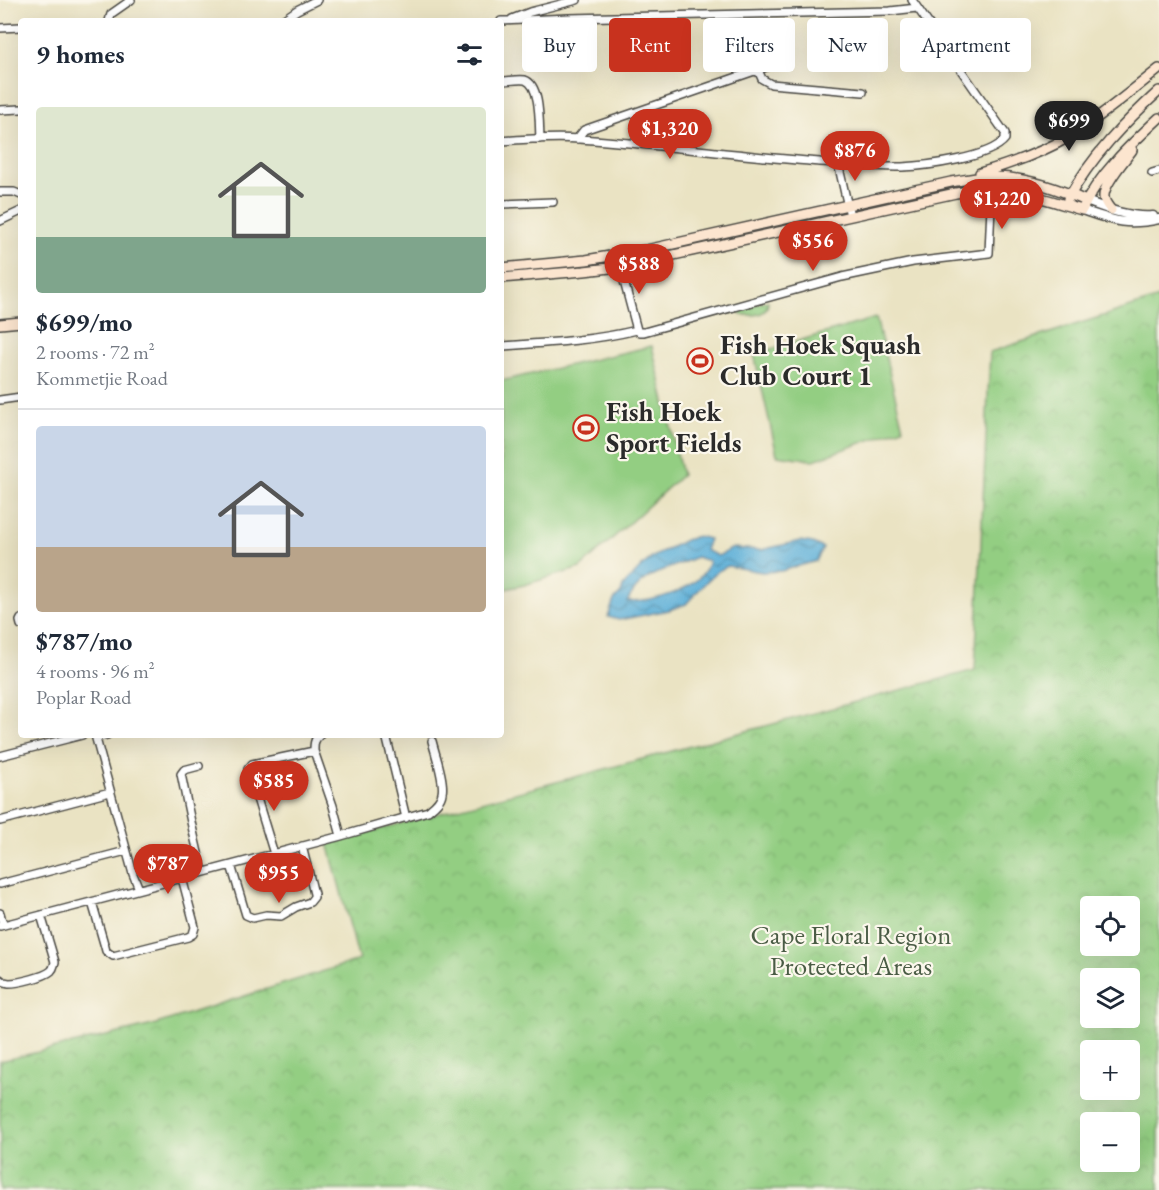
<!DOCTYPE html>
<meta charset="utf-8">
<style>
body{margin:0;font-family:"EB Garamond",serif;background:#f6f6f7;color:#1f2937;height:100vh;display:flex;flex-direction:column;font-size:22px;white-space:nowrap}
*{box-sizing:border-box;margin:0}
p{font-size:20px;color:#747a83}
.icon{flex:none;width:33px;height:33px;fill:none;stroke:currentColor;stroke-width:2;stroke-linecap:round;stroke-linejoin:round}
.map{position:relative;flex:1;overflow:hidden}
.details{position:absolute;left:18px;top:18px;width:486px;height:720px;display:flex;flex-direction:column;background:#fff;border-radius:6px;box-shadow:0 6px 24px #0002}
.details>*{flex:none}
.top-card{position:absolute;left:522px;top:18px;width:546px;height:54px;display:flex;gap:12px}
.fabs{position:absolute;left:1080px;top:896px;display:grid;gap:12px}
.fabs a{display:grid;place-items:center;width:60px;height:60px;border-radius:6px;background:#fff;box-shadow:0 6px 24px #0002;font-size:30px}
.price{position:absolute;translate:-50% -51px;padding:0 14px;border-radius:21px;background:#c8321e;color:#fff;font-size:20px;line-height:39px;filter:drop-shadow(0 2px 3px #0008)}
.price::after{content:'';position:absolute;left:50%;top:36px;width:18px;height:14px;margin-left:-9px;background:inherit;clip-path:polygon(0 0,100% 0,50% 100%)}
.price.on{background:#222;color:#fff}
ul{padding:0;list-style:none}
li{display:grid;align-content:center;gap:12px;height:318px;padding:0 18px}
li+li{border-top:2px solid #e0e1e3}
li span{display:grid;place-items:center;height:186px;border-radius:6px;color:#555}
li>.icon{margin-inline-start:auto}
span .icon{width:108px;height:108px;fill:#fffc;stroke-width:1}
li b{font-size:26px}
h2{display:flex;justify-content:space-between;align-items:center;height:72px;padding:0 18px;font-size:26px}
.tag{padding:0 21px;border-radius:6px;background:#fff;box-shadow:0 6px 24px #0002;font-size:21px;line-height:54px}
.tag.on{background:#c8321e;color:#fff}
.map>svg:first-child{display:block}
.grass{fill:url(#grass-dots);stroke:#5f7c56;stroke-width:1.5}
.park{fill:url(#park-crowns);stroke:#5f7c56;stroke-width:1.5;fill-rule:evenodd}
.pitch{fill:#93ce82;stroke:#5f7c56;stroke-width:1.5}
.water{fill:url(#water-waves);stroke:#446d82;stroke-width:1.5;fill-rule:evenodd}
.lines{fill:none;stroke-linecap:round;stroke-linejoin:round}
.minor-casing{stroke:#484742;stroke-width:10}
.tertiary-casing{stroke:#484742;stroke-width:11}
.secondary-casing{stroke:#484742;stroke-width:12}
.minor{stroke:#fff;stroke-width:7}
.tertiary{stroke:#fff;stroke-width:8}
.secondary{stroke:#fce5cf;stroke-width:9}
.labels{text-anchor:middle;stroke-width:4.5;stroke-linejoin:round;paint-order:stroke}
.poi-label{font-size:27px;font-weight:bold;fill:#2b2b2b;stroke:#fbf7ec;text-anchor:start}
.park-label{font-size:27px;fill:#4a5c45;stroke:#fbf7ec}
</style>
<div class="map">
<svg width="1159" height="1190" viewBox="0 0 1159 1190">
<defs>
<pattern id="grass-dots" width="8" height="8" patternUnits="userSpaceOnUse" patternTransform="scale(1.5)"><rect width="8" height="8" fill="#93ce82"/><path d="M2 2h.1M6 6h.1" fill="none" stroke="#7fb170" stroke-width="1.8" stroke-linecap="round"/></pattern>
<pattern id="park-crowns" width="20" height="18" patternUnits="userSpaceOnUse" patternTransform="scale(1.5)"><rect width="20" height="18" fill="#93ce82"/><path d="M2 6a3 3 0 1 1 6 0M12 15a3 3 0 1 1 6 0" fill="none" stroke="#7fb170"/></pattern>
<pattern id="water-waves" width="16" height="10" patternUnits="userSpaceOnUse" patternTransform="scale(1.5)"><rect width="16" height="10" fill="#5cafd8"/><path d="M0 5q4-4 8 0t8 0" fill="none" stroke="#4c8faf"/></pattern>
</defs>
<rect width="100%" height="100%" fill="#fbf7ec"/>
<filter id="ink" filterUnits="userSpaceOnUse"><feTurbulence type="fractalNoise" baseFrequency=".0167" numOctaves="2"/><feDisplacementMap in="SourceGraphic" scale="12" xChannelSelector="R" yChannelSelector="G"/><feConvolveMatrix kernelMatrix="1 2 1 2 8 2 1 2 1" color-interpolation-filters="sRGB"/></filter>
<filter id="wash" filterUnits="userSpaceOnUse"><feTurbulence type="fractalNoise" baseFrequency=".008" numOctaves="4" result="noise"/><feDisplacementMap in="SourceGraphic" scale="24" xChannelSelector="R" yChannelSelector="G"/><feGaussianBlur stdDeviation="1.35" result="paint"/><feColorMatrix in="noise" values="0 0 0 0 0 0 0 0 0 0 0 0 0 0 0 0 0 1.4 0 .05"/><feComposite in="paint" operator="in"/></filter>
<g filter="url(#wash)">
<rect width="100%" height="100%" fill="#eae3c3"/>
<!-- grass -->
<path class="grass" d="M768,301C768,317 753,315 741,315L738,311L731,313L730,311Z"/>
<!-- park -->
<path class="park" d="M1159,298V1190H0V1061L153,1025L359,960L328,843L975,670L990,352ZM1090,906H1130V945H1090ZM1090,978H1130V1017H1090ZM1090,1050H1130V1089H1090ZM1090,1122H1130V1161H1090Z"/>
<!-- pitch -->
<path class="pitch" d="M876,318L903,428L814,460L777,455L754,354Z
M652,346L682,475L580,568L524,585L501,590V381Z"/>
<!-- water -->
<path class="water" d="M697,536L709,539L705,550L718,556L733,548L761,550L800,541L813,543L823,548L816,561L781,571L762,572L728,566L718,571L707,581L686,604L669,610L619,620L608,617L614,600L621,593L623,586L644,564L653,557L683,541ZM696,557L709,561C702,590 653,602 627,602C642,571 668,571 696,557Z"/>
</g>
<g filter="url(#ink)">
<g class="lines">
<!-- minor casing -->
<g class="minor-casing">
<path id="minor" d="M512,19L530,12L577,0
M109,21L111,14L131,0
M281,21L297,10L317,0
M501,21L569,18L890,11L917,8
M0,28L21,27
M758,70L762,79L771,84L863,92
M501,81C508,81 518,79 525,80C541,85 539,125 540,139
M0,110L21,109
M577,139L584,130L769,66
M501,141C527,139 553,137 579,139C659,144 739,156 820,162C845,163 877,168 902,167C926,166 990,158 1005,139V133L912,0
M838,163L850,216
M1152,173L1159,171
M0,192H14L21,195
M501,204L553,202
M0,221L21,211
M617,255L637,330
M501,346C547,343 592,341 637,330L639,332H644L842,277L913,262L989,253L991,206
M0,400L21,397
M21,619L20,621L21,625
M95,735L133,874L139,889
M320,735C314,739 314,744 314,751L333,806L341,836
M386,735L406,818
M96,738L107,735
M0,756L82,735
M199,766L184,770L181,774C188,807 194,840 203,872
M0,821L110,792
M274,854L248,769L252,764L314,751
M231,865L246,915L253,918L266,915L281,916L296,907L310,902L314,897V894L302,846
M0,884L126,851
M92,902L105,947L106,951L113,956L188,937L193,934L195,927L182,878
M0,913L3,925
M0,926L341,836L428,811C434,806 441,801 442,793C445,782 435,753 432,741
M0,979C4,982 3,982 9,983C18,983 44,977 51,971C54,968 54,965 55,962L41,915"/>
</g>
<!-- tertiary casing -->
<g class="tertiary-casing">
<path id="tertiary" d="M1086,201C1107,209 1130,218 1153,216
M1082,210C1114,221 1126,226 1159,219"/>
</g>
<!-- secondary casing -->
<g class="secondary-casing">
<path id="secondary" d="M980,173C1010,164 1042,153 1070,136C1101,117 1130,92 1159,69
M1068,199C1091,157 1125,122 1159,91
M1111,210C1108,206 1104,202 1104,197C1103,184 1125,160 1132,150
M501,268L586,260L646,250L951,182C964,180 977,177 989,177C1023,176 1057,188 1086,201
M501,278L584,271L619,267L956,193C969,191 982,189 994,190C1024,191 1054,202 1082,210C1098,175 1131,144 1159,118
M0,324L21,322"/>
</g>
<!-- minor -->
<use href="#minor" class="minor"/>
<!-- tertiary -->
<use href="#tertiary" class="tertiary"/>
<!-- secondary -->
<use href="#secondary" class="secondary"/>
</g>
</g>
<!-- icons -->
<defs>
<g id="stadium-ring" transform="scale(1.35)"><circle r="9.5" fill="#fbf7ec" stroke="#c8321e" stroke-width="1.5"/><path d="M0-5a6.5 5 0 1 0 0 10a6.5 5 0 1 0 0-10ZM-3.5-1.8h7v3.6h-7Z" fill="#c8321e"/></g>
</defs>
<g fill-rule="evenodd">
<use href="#stadium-ring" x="700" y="361"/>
<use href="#stadium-ring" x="586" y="428"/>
</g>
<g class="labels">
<!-- poi labels -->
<g class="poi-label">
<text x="720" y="354">Fish Hoek Squash<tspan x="720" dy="31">Club Court 1</tspan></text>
<text x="606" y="421">Fish Hoek<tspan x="606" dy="31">Sport Fields</tspan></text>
</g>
<!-- park labels -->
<g class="park-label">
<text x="851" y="944">Cape Floral Region<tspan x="851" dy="31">Protected Areas</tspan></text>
</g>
</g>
</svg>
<div class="fabs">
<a><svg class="icon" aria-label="locate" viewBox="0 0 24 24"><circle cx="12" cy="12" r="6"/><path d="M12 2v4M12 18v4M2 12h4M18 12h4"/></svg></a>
<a><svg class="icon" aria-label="layers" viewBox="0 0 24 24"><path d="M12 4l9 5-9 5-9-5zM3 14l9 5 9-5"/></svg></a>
<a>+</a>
<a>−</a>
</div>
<b class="price on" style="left:1069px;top:152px">$699</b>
<b class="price" style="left:670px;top:160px">$1,320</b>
<b class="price" style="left:855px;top:182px">$876</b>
<b class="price" style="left:1002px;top:230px">$1,220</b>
<b class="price" style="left:813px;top:272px">$556</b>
<b class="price" style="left:639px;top:295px">$588</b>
<b class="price" style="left:274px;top:812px">$585</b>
<b class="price" style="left:168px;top:895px">$787</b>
<b class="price" style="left:279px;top:904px">$955</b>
<div class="top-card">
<a class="tag">Buy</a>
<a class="tag on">Rent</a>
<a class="tag">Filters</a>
<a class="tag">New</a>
<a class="tag">Apartment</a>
</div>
<section class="details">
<h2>9 homes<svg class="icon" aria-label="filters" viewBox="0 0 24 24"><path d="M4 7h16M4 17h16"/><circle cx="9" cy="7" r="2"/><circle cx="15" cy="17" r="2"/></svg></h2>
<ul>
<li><span style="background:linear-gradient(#dfe7d0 70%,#7fa58c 0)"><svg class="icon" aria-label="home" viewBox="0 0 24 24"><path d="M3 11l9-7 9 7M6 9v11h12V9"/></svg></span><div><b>$699/mo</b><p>2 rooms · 72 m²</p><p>Kommetjie Road</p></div></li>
<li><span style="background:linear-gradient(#c9d6e8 65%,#b9a48a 0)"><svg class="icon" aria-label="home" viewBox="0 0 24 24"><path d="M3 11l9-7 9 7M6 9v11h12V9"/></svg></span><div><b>$787/mo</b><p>4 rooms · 96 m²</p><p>Poplar Road</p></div></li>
</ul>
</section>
</div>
